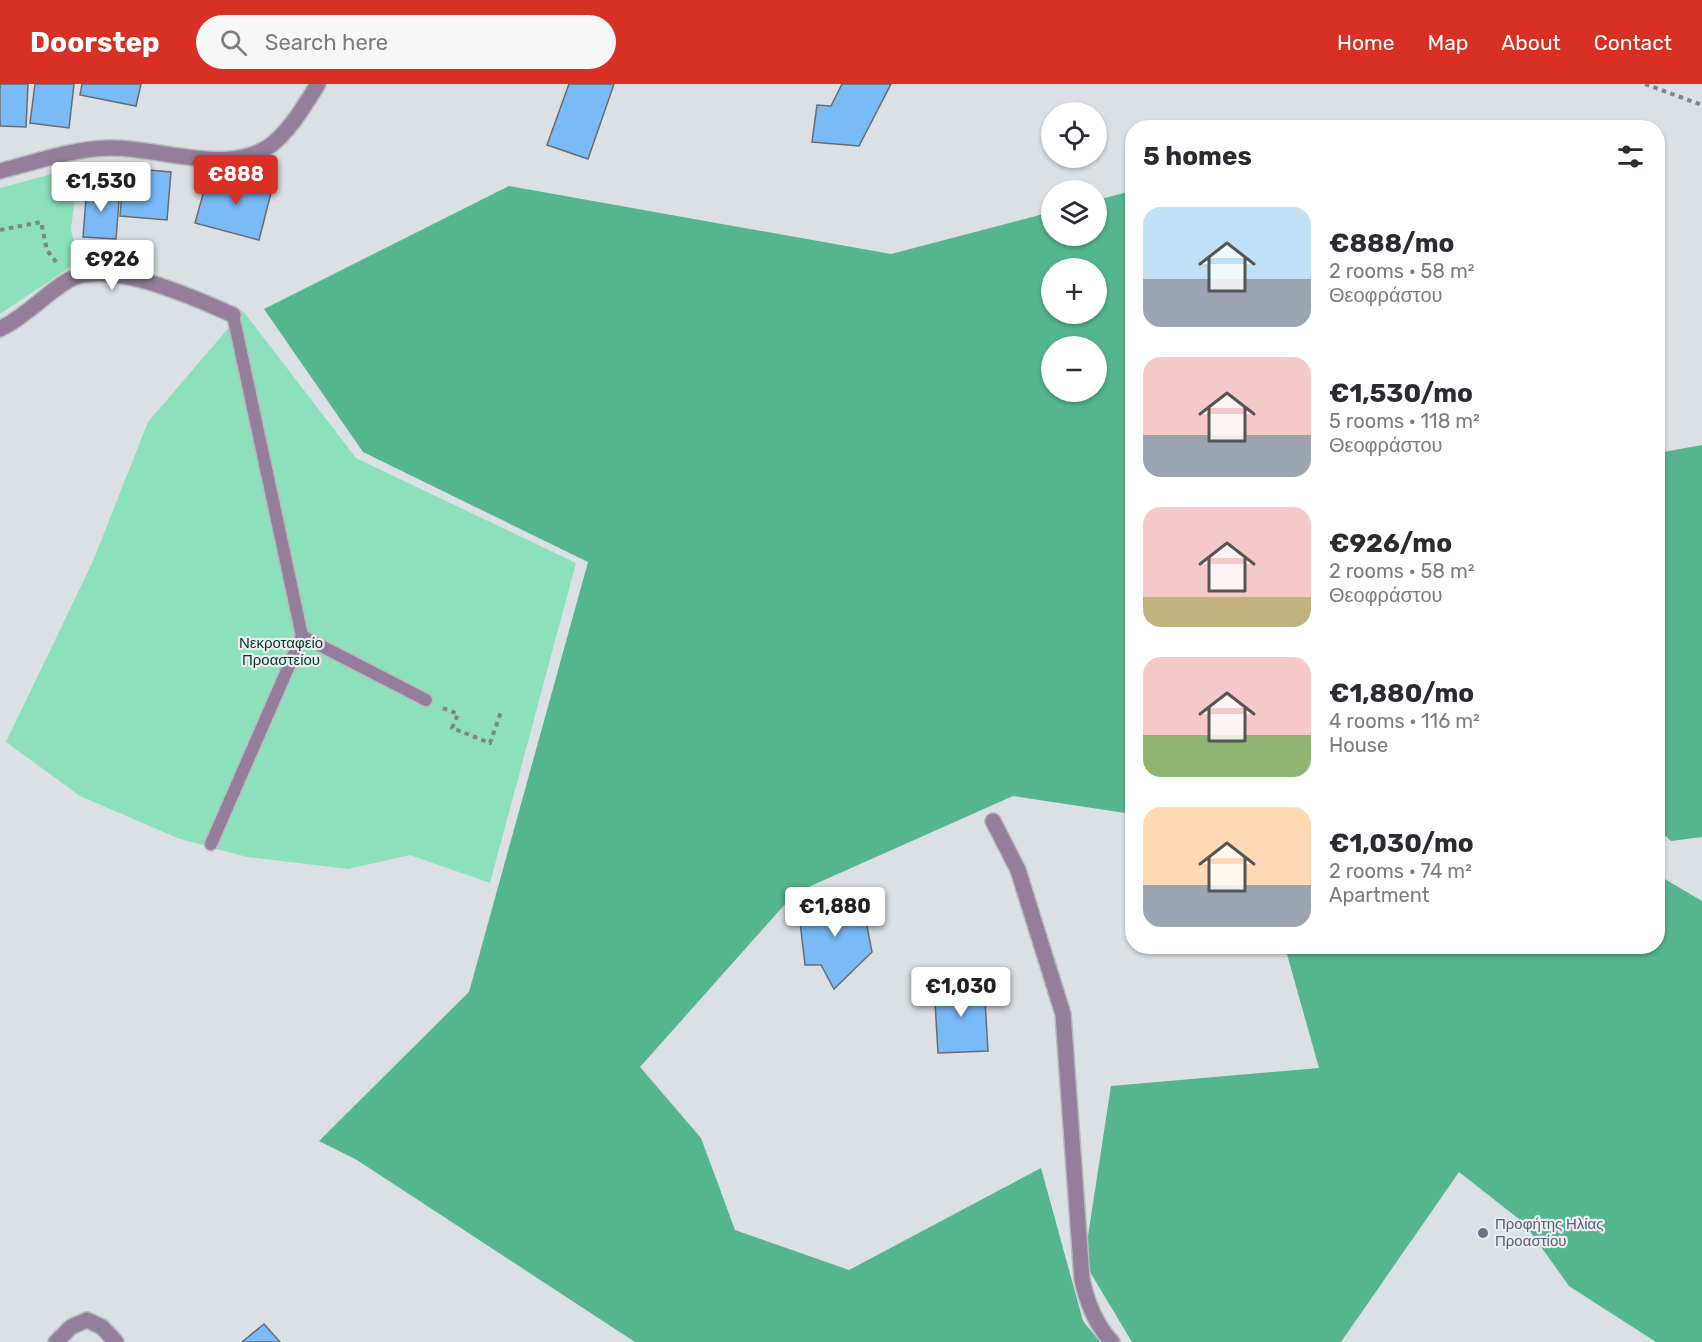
<!DOCTYPE html>
<meta charset="utf-8">
<style>
body{margin:0;font-family:Rubik,sans-serif;background:#f7f7f7;color:#2b2b33;height:100vh;display:flex;flex-direction:column;font-size:22px;white-space:nowrap}
*{box-sizing:border-box;margin:0}
p{font-size:20px;color:#7c7c81}
.icon{flex:none;width:33px;height:33px;fill:none;stroke:currentColor;stroke-width:2;stroke-linecap:round;stroke-linejoin:round}
.map{position:relative;flex:1;overflow:hidden}
.details{position:absolute;left:1125px;top:36px;width:540px;height:834px;display:flex;flex-direction:column;background:#fff;border-radius:24px;box-shadow:0 2px 4px #0004}
.details>*{flex:none}
.buttons{position:absolute;left:1041px;top:18px;display:grid;gap:12px}
.buttons a{display:grid;place-items:center;width:66px;height:66px;border-radius:50%;background:#fff;box-shadow:0 2px 4px #0004;font-size:30px}
.price{position:absolute;translate:-50% -51px;padding:0 14px;border-radius:6px;background:#fff;color:#222;font-size:20px;line-height:39px;filter:drop-shadow(0 2px 3px #0008)}
.price::after{content:'';position:absolute;left:50%;top:36px;width:18px;height:14px;margin-left:-9px;background:inherit;clip-path:polygon(0 0,100% 0,50% 100%)}
.price.on{background:#d93025;color:#fff}
ul{padding:0;list-style:none}
li{display:flex;align-items:center;gap:18px;height:150px;padding:0 18px}
li span{display:grid;place-items:center;flex:none;width:168px;height:120px;border-radius:18px;color:#555}
li>.icon{margin-inline-start:auto}
span .icon{width:72px;height:72px;fill:#fffc;stroke-width:1}
li b{font-size:26px}
h2{display:flex;justify-content:space-between;align-items:center;height:72px;padding:0 18px;font-size:26px}
header{display:flex;align-items:center;gap:36px;box-sizing:border-box;height:84px;padding:0 30px;background:#d93025;color:#fff}
header strong{font-size:28px}
nav{display:flex;gap:33px;margin-inline-start:auto;font-size:21px}
.search{width:420px;height:54px;background:#f7f7f7;display:flex;align-items:center;gap:15px;box-sizing:border-box;padding:0 21px;border-radius:33px;color:#7c7c81;font-size:22px}
.map>svg:first-child{display:block}
.green{fill:#8ce1bc}
.forest{fill:#54b58e;fill-rule:evenodd}
.building{fill:#7abaf7;stroke:#686c70;stroke-width:1.5}
.lines{fill:none;stroke-linecap:round;stroke-linejoin:round}
.lane-casing{stroke:#b7bbbf;stroke-width:15}
.street-casing{stroke:#b7bbbf;stroke-width:18}
.path{stroke:#818487;stroke-width:4;stroke-dasharray:4.5 4.5;stroke-linecap:butt}
.lane{stroke:#947e9b;stroke-width:12}
.street{stroke:#947e9b;stroke-width:15}
.worship-dot{fill:#6b7280;stroke:#e8edf2;stroke-width:2}
.labels{text-anchor:middle;stroke-width:4.5;stroke-linejoin:round;paint-order:stroke}
.park-label{font-size:15px;fill:#0b3727;stroke:#e8edf2}
.worship-label{font-size:15px;fill:#5b616d;stroke:#e8edf2;text-anchor:start}
</style>
<header>
<strong>Doorstep</strong>
<div class="search"><svg class="icon" aria-label="search" viewBox="0 0 24 24"><circle cx="10" cy="10" r="6"/><path d="M15 15l6 6"/></svg>Search here</div>
<nav><a>Home</a><a>Map</a><a>About</a><a>Contact</a></nav>
</header>
<div class="map">
<svg width="1702" height="1258" viewBox="0 0 1702 1258">
<rect width="100%" height="100%" fill="#dbe0e4"/>
<!-- green -->
<path class="green" d="M78,83L71,146L79,177L0,230V104Z
M243,227L356,374L576,479L490,799L410,771L348,785L247,773L180,755L80,712L6,658L93,477L148,338Z"/>
<!-- forest -->
<path class="forest" d="M509,102L891,170L1051,128L1052,152H1096L1097,116L1132,107V730L1013,712L795,809L640,983L701,1054L735,1146L849,1186L1041,1084L1083,1237L1100,1258H635L357,1076L319,1057L469,908L588,478L363,368L264,225ZM1096,184V230H1052V184ZM1052,262H1096V308H1052Z
M1702,361V753L1671,757L1658,745V369Z
M1658,791L1702,817V1258H1656L1569,1202L1524,1139L1459,1088L1341,1258H1132L1084,1178L1111,1002L1319,984L1285,863L1658,862Z"/>
<!-- building -->
<path class="building" d="M0,0H28L26,43L0,42Z
M35,0H74L69,44L30,39Z
M82,0H141L136,22L80,11Z
M569,0H614L588,75L547,61Z
M842,0H891L859,62L812,58L817,21L831,22Z
M124,84L171,88L167,136L120,132Z
M225,89L273,101L259,156L195,139L205,103L220,107Z
M87,102L120,105L116,155L83,153Z
M847,813L848,827L864,826L872,868L834,905L821,881H805L799,829L813,828V818Z
M984,898L988,967L938,969L934,901Z
M264,1240L280,1258H242Z"/>
<g class="lines">
<!-- lane casing -->
<g class="lane-casing">
<path id="lane" d="M302,552L426,616
M211,760L302,552L233,231"/>
</g>
<!-- street casing -->
<g class="street-casing">
<path id="street" d="M0,87C36,78 71,65 108,64C160,62 235,96 277,56C294,40 306,19 318,0
M0,245C25,233 44,211 67,197C106,173 195,214 233,231
M993,737L1018,786L1063,930L1082,1195C1087,1219 1095,1240 1112,1258
M56,1258L71,1243L87,1236L102,1243L116,1258"/>
</g>
<!-- path -->
<path class="path" d="M1645,0L1702,21
M0,146L41,138L47,166L56,178
M443,624L458,630L452,644L490,659L501,628"/>
<!-- lane -->
<use href="#lane" class="lane"/>
<!-- street -->
<use href="#street" class="street"/>
</g>
<!-- markers -->
<circle class="worship-dot" cx="1483" cy="1149" r="6"/>
<g class="labels">
<!-- park labels -->
<g class="park-label">
<text x="281" y="564">Νεκροταφείο<tspan x="281" dy="17">Προαστείου</tspan></text>
</g>
<!-- worship labels -->
<g class="worship-label">
<text x="1495" y="1145">Προφήτης Ηλίας<tspan x="1495" dy="17">Προαστίου</tspan></text>
</g>
</g>
</svg>
<div class="buttons">
<a><svg class="icon" aria-label="locate" viewBox="0 0 24 24"><circle cx="12" cy="12" r="6"/><path d="M12 2v4M12 18v4M2 12h4M18 12h4"/></svg></a>
<a><svg class="icon" aria-label="layers" viewBox="0 0 24 24"><path d="M12 4l9 5-9 5-9-5zM3 14l9 5 9-5"/></svg></a>
<a>+</a>
<a>−</a>
</div>
<b class="price on" style="left:236px;top:122px">€888</b>
<b class="price" style="left:101px;top:129px">€1,530</b>
<b class="price" style="left:112px;top:207px">€926</b>
<b class="price" style="left:835px;top:854px">€1,880</b>
<b class="price" style="left:961px;top:934px">€1,030</b>
<section class="details">
<h2>5 homes<svg class="icon" aria-label="filters" viewBox="0 0 24 24"><path d="M4 7h16M4 17h16"/><circle cx="9" cy="7" r="2"/><circle cx="15" cy="17" r="2"/></svg></h2>
<ul>
<li><span style="background:linear-gradient(#bfe0f5 60%,#9aa5b1 0)"><svg class="icon" aria-label="home" viewBox="0 0 24 24"><path d="M3 11l9-7 9 7M6 9v11h12V9"/></svg></span><div><b>€888/mo</b><p>2 rooms · 58 m²</p><p>Θεοφράστου</p></div></li>
<li><span style="background:linear-gradient(#f6c9c9 65%,#9aa5b1 0)"><svg class="icon" aria-label="home" viewBox="0 0 24 24"><path d="M3 11l9-7 9 7M6 9v11h12V9"/></svg></span><div><b>€1,530/mo</b><p>5 rooms · 118 m²</p><p>Θεοφράστου</p></div></li>
<li><span style="background:linear-gradient(#f6c9c9 75%,#c2b280 0)"><svg class="icon" aria-label="home" viewBox="0 0 24 24"><path d="M3 11l9-7 9 7M6 9v11h12V9"/></svg></span><div><b>€926/mo</b><p>2 rooms · 58 m²</p><p>Θεοφράστου</p></div></li>
<li><span style="background:linear-gradient(#f6c9c9 65%,#8fb573 0)"><svg class="icon" aria-label="home" viewBox="0 0 24 24"><path d="M3 11l9-7 9 7M6 9v11h12V9"/></svg></span><div><b>€1,880/mo</b><p>4 rooms · 116 m²</p><p>House</p></div></li>
<li><span style="background:linear-gradient(#ffd9b3 65%,#9aa5b1 0)"><svg class="icon" aria-label="home" viewBox="0 0 24 24"><path d="M3 11l9-7 9 7M6 9v11h12V9"/></svg></span><div><b>€1,030/mo</b><p>2 rooms · 74 m²</p><p>Apartment</p></div></li>
</ul>
</section>
</div>
